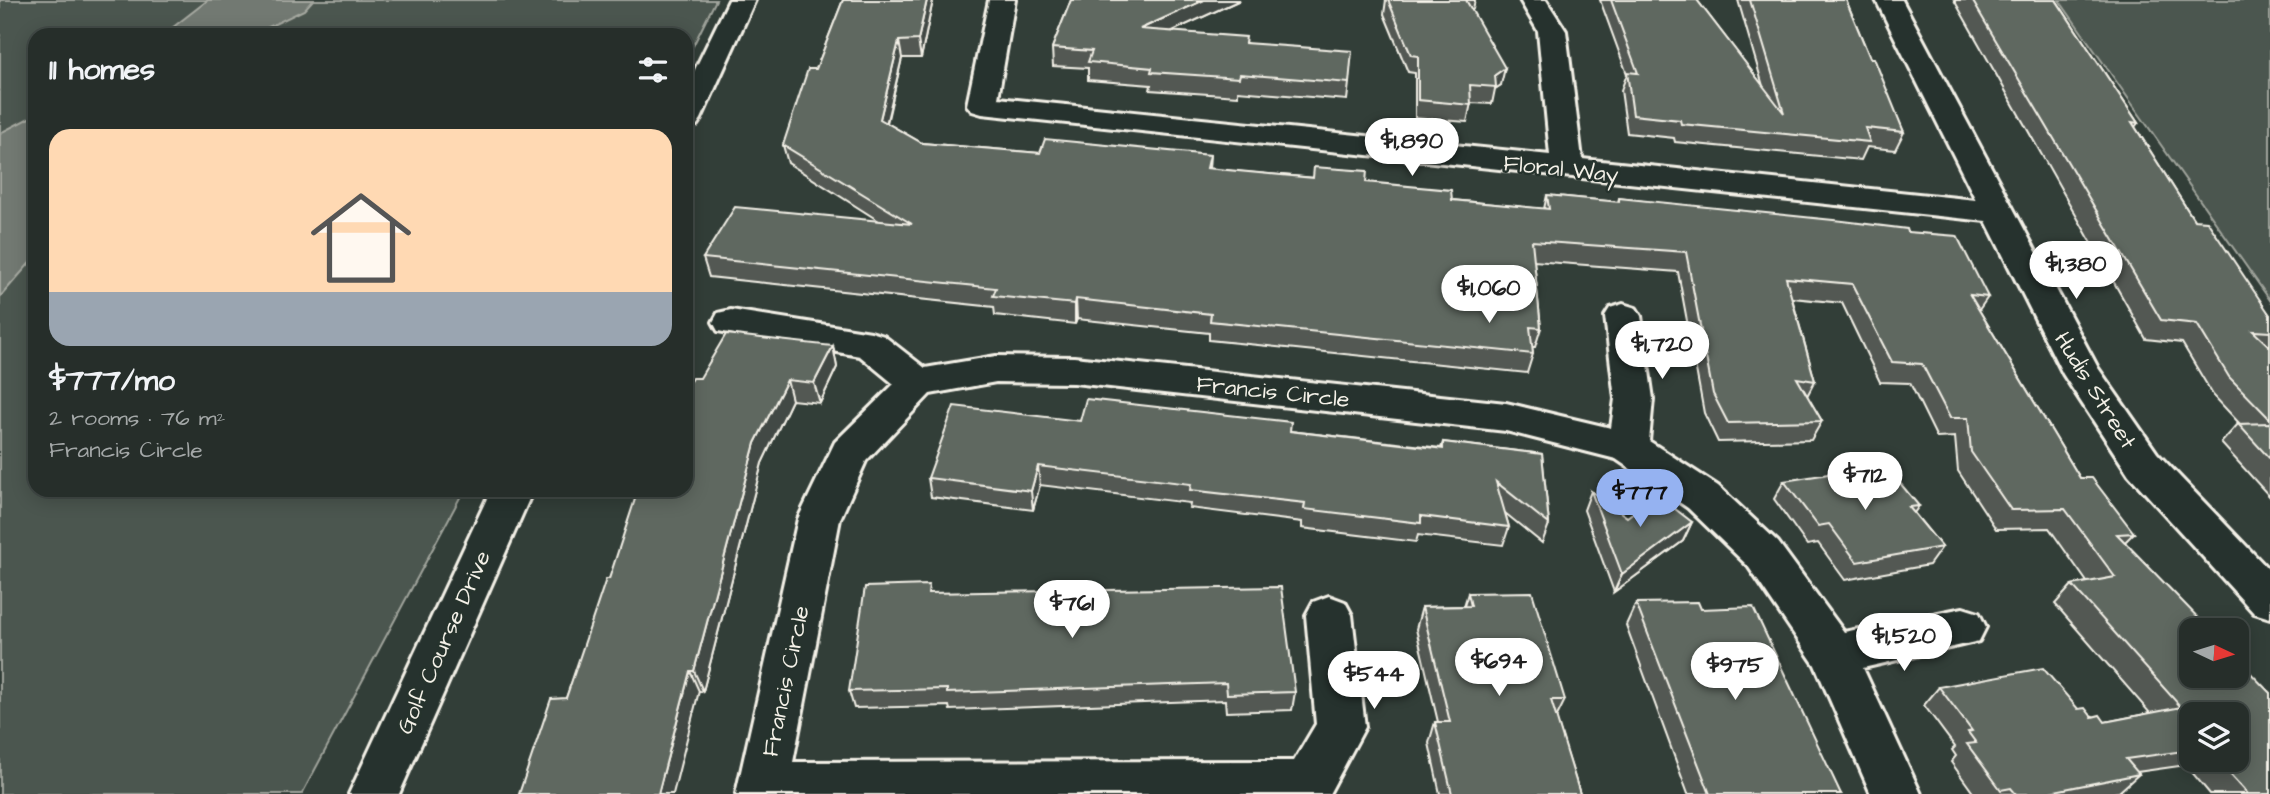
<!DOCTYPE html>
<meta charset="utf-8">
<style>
body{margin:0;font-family:"Architects Daughter",sans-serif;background:#2e3632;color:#f1f3f6;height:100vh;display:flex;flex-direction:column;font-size:26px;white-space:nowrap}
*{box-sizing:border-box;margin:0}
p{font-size:23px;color:#a4a8a8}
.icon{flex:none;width:38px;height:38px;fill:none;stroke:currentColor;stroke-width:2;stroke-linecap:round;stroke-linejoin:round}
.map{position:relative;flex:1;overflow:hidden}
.side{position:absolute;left:28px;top:28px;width:665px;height:469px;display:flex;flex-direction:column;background:#262e2a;border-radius:21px;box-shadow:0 4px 18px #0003,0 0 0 2px #424a47}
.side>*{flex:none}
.needle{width:46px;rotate:94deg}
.buttons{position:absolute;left:2179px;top:618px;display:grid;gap:14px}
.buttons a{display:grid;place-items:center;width:70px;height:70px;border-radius:14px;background:#262e2a;box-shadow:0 4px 18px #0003,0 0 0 2px #424a47;font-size:35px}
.price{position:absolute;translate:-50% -60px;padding:0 16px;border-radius:24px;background:#fff;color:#222;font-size:23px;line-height:46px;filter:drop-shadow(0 2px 4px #0008)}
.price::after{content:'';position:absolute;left:50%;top:42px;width:21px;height:16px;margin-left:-10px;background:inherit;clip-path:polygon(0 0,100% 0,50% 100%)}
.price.current{background:#95b2f1;color:#111}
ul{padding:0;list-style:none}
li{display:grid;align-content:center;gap:14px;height:371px;padding:0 21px}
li+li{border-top:2px solid #424a47}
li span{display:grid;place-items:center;height:217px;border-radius:21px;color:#555}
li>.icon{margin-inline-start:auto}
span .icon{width:126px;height:126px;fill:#fffc;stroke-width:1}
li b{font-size:30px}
h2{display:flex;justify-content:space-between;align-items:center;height:84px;padding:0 21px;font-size:30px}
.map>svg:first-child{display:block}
.green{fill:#4c564f;stroke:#a0a49c;stroke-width:2}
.water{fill:#727972;stroke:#a6a9a1;stroke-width:2}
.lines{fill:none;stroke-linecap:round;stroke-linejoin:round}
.minor-casing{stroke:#f4f1e8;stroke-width:6}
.minor{fill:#26332d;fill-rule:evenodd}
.wall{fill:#525953;stroke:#f4f1e8;stroke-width:2;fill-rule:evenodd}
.shaded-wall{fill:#424944;stroke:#f4f1e8;stroke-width:2}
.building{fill:#5f6861;stroke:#f4f1e8;stroke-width:2}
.labels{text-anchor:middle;stroke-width:5;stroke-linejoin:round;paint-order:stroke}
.street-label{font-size:23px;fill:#f4f1e8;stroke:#26332d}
</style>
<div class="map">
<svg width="2270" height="794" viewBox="0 0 2270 794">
<rect width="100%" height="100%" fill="#323e38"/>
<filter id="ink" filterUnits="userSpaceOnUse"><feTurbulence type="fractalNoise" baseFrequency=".0143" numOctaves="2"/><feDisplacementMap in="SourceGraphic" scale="14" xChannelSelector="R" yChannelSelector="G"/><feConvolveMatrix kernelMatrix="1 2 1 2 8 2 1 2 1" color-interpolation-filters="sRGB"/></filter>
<g filter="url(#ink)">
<!-- green -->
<path class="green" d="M0,0H716L686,60V35H35V490H464L302,794H0Z
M2059,0H2270V300Z"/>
<!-- water -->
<path class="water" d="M208,0H313L304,10L252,35H163Z
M35,115V257L0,297V133Z"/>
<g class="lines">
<!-- minor casing -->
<g class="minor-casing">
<path id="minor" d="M729,0H755L701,119L697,125L686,128V88Z
M989,0H1015L998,98L1550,155L1538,31L1520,0H1546L1566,31L1582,159L1976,200L1876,0H1902L2098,368L2157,453L2270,571V618L2254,613L2129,475L2063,374L1986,221L982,114L972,111L967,105Z
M1623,304L1636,308L1641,316L1653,399L1649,441L1718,486L1778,542L1844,632L1963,608L1979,613L1986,627L1979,641L1863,668L1921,794H1871L1815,665L1748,566L1688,508L1616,459L1506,431L1074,383L996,382L930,394L866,461L840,519L793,762L1294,761L1316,724L1306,615L1313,602L1329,596L1345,602L1352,615L1365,727L1329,794H736L798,519L835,442L894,384L860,356L718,331L713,322L718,313L731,310L871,332L884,336L925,368L996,356L1074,357L1506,403L1611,428L1615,399L1605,316L1610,308Z
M491,490H533L399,794H349Z"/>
</g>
<!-- minor -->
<use href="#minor" class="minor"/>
</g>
<!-- wall -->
<path class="wall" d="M843,0H933L921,58H902L887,123L922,143L1040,153L1210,155L1209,169L1366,182L1452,200L1544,209L1547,195L1618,202L1619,198L1908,232L1988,297L1979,310L2080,478L2134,533L2125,542L2270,794H2210L2186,765L2137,772L2139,774L2119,792L2108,794H1974L1951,762L1956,756L1952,750L1955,747L1924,705L1939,687L2078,709L2105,722L2150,713L2055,604L2072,585L2087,582L2049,528L1996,529L1958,471L1955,437L1937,438L1910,383L1880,382L1842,303L1792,298L1815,381L1807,396L1822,421L1811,440L1718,442L1704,413L1678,272L1534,261L1541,328L1535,347H1532L1533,354L1527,373L1209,340V333L1077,319L1075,324L995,315L994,307L709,277L703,258L879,221L788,163L783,145L816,69ZM2191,714L2236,760H2191Z
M1071,0H1240L1172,31L1246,43L1349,83L1347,100L1238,91V96L1150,90L1151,85L1088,80V68L1053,66L1052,48Z
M1386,0H1475L1473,9H1471L1501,85L1495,89L1492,104L1471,103L1467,122L1415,118V73L1408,72L1384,14Z
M1600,0H1697L1763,86L1738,0H1846L1870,58L1904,132L1895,150L1867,147L1861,160L1675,142L1674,138L1627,133L1621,90L1627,74Z
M1954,0H2056L2138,123L2135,127L2194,220L2270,315V497L2221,443L2238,424H2240L2213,395L2182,343L2146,339Z
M833,346L837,367L820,403L792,400L762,463L703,691L566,698L609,579L700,378Z
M1080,421L1290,431L1441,448L1443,442L1542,454L1549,524L1542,543L1505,513L1509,527L1503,545L1418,535L1416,542L1302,528V522L1189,508L1190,503L1040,485L1033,510L931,497L928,478Z
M1784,481L1919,506L1914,513L1942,547L1929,565L1845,580L1818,543L1807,545L1774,499Z
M1591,491L1627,517L1692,522L1683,541L1614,592L1584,510Z
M930,593L1295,692L1292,710L1226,712L1225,700L950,710L949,706L854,708L849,691Z
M1468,593L1565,700L1556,718L1580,794H1440L1429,743L1435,722H1438L1416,629L1422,607L1464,606Z
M1636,603L1701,609L1841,794H1688L1626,625Z"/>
<!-- shaded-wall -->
<path class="shaded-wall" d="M927,0H933L921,58L918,40Z
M1204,0H1240L1140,46V29Z
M899,41L902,58L883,137L880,119Z
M1505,68L1501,85L1495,89V75Z
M1076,299L1077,319L1075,324V304Z
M833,346L837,367L820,403L814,383Z
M787,380L792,400L762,463L703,691L694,671L755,443Z
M1038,466L1040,485L1033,510L1031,491Z
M1692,522L1683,541L1614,592L1622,574Z
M690,671L699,691L673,794H658Z"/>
<!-- building -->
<path class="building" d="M843,0H927L918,40L899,41L880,119L922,143L1040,153L1045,139L1210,155L1207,168L1313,178L1314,167L1367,171L1366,182L1451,190L1452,200L1549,209L1547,195L1619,202V198L1843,221L1907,229L1908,232L1957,236L1988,297L1970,295L2080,478H2092L2134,533L2117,534L2210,630H2191V676H2236V658L2270,693V794H2248L2217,760H2236V714H2191V750L2126,759L2139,774L2040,794H2016L2011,788L2001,790L1967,744L1976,743L1968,732L1972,731L1939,687L2043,668L2078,709L2085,708L2092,717L2100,715L2105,722L2181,707L2072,585L2115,577L2065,509L2011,510L1971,452L1968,418H1950L1922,364L1892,362L1852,284L1786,278L1815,381L1797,378L1822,421L1728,423L1713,394L1686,252L1532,241L1541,328L1530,327L1533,354L1210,321L1211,314L1076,299L1075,304L993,296L996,288L703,258L735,207L912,224L783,145L808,69H816Z
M1071,0H1204L1140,29L1246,37L1245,43L1352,51L1349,83L1240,74L1239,78L1151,72L1152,68L1088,62L1092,51L1052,48Z
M1388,0H1466L1505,68L1495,75L1496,87L1470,85L1471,105L1418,100V56L1411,55Z
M1611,0H1697L1784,113L1750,0H1846L1870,58H1874L1904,132L1865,128L1870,142L1681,124L1680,120L1633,115L1627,72L1638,73Z
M1972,0H2056L2138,123L2132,122L2194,220L2207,221L2270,315V332L2253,331L2270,347V419L2229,377L2197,324L2161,320Z
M726,334L833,346L814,383L787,380L755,443L694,671H690L658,794H519L551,699L566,698L606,579H609L638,490H686V388L692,378H700Z
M1086,399L1291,422L1290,431L1443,449V442L1542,454L1549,524L1496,482L1509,527L1421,516V523L1304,509L1305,503L1190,490L1191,484L1038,466L1031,491L928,478L954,406L1080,421Z
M2270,423V459L2238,424Z
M1885,465L1919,506L1909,507L1942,547L1857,562L1829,524L1818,526L1784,481Z
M1591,491L1627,517L1657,495L1692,522L1622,574Z
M929,585L928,593L1281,587L1295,692L1227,694L1226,683L947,693V689L849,691L865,587Z
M1532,592L1565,700H1551L1580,794H1452L1435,722H1450L1422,607L1471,606L1468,593Z
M1698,602L1701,609L1753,607L1841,794H1710L1636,603Z"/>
</g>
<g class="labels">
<!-- street labels -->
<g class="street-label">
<text transform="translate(1561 168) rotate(6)" y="8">Floral Way</text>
<text transform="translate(2096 390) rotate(58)" y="8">Hudis Street</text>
<text transform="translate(1273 391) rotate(6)" y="8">Francis Circle</text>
<text transform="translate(443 642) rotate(-66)" y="8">Golf Course Drive</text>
<text transform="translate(785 681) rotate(-78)" y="8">Francis Circle</text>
</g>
</g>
</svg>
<div class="buttons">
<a><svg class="needle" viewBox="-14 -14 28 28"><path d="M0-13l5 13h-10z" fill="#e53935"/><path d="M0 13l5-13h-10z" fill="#a4a8a8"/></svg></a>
<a><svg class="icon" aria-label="layers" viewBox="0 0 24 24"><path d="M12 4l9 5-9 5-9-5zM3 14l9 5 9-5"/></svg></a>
</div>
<b class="price" style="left:1412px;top:178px">$1,890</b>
<b class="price" style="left:2076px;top:301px">$1,380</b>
<b class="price" style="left:1489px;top:325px">$1,060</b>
<b class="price" style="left:1662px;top:381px">$1,720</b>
<b class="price" style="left:1865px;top:512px">$712</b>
<b class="price current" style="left:1640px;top:529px">$777</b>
<b class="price" style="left:1072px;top:640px">$761</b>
<b class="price" style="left:1904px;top:673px">$1,520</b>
<b class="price" style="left:1499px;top:698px">$694</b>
<b class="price" style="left:1735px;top:702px">$975</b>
<b class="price" style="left:1374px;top:711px">$544</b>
<section class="side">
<h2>11 homes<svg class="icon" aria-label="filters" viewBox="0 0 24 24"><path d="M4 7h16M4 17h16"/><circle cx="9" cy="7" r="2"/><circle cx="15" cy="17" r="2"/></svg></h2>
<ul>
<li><span style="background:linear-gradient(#ffd9b3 75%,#9aa5b1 0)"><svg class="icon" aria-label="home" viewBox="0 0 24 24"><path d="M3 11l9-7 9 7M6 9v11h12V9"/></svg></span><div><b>$777/mo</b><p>2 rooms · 76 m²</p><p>Francis Circle</p></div></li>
</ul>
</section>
</div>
